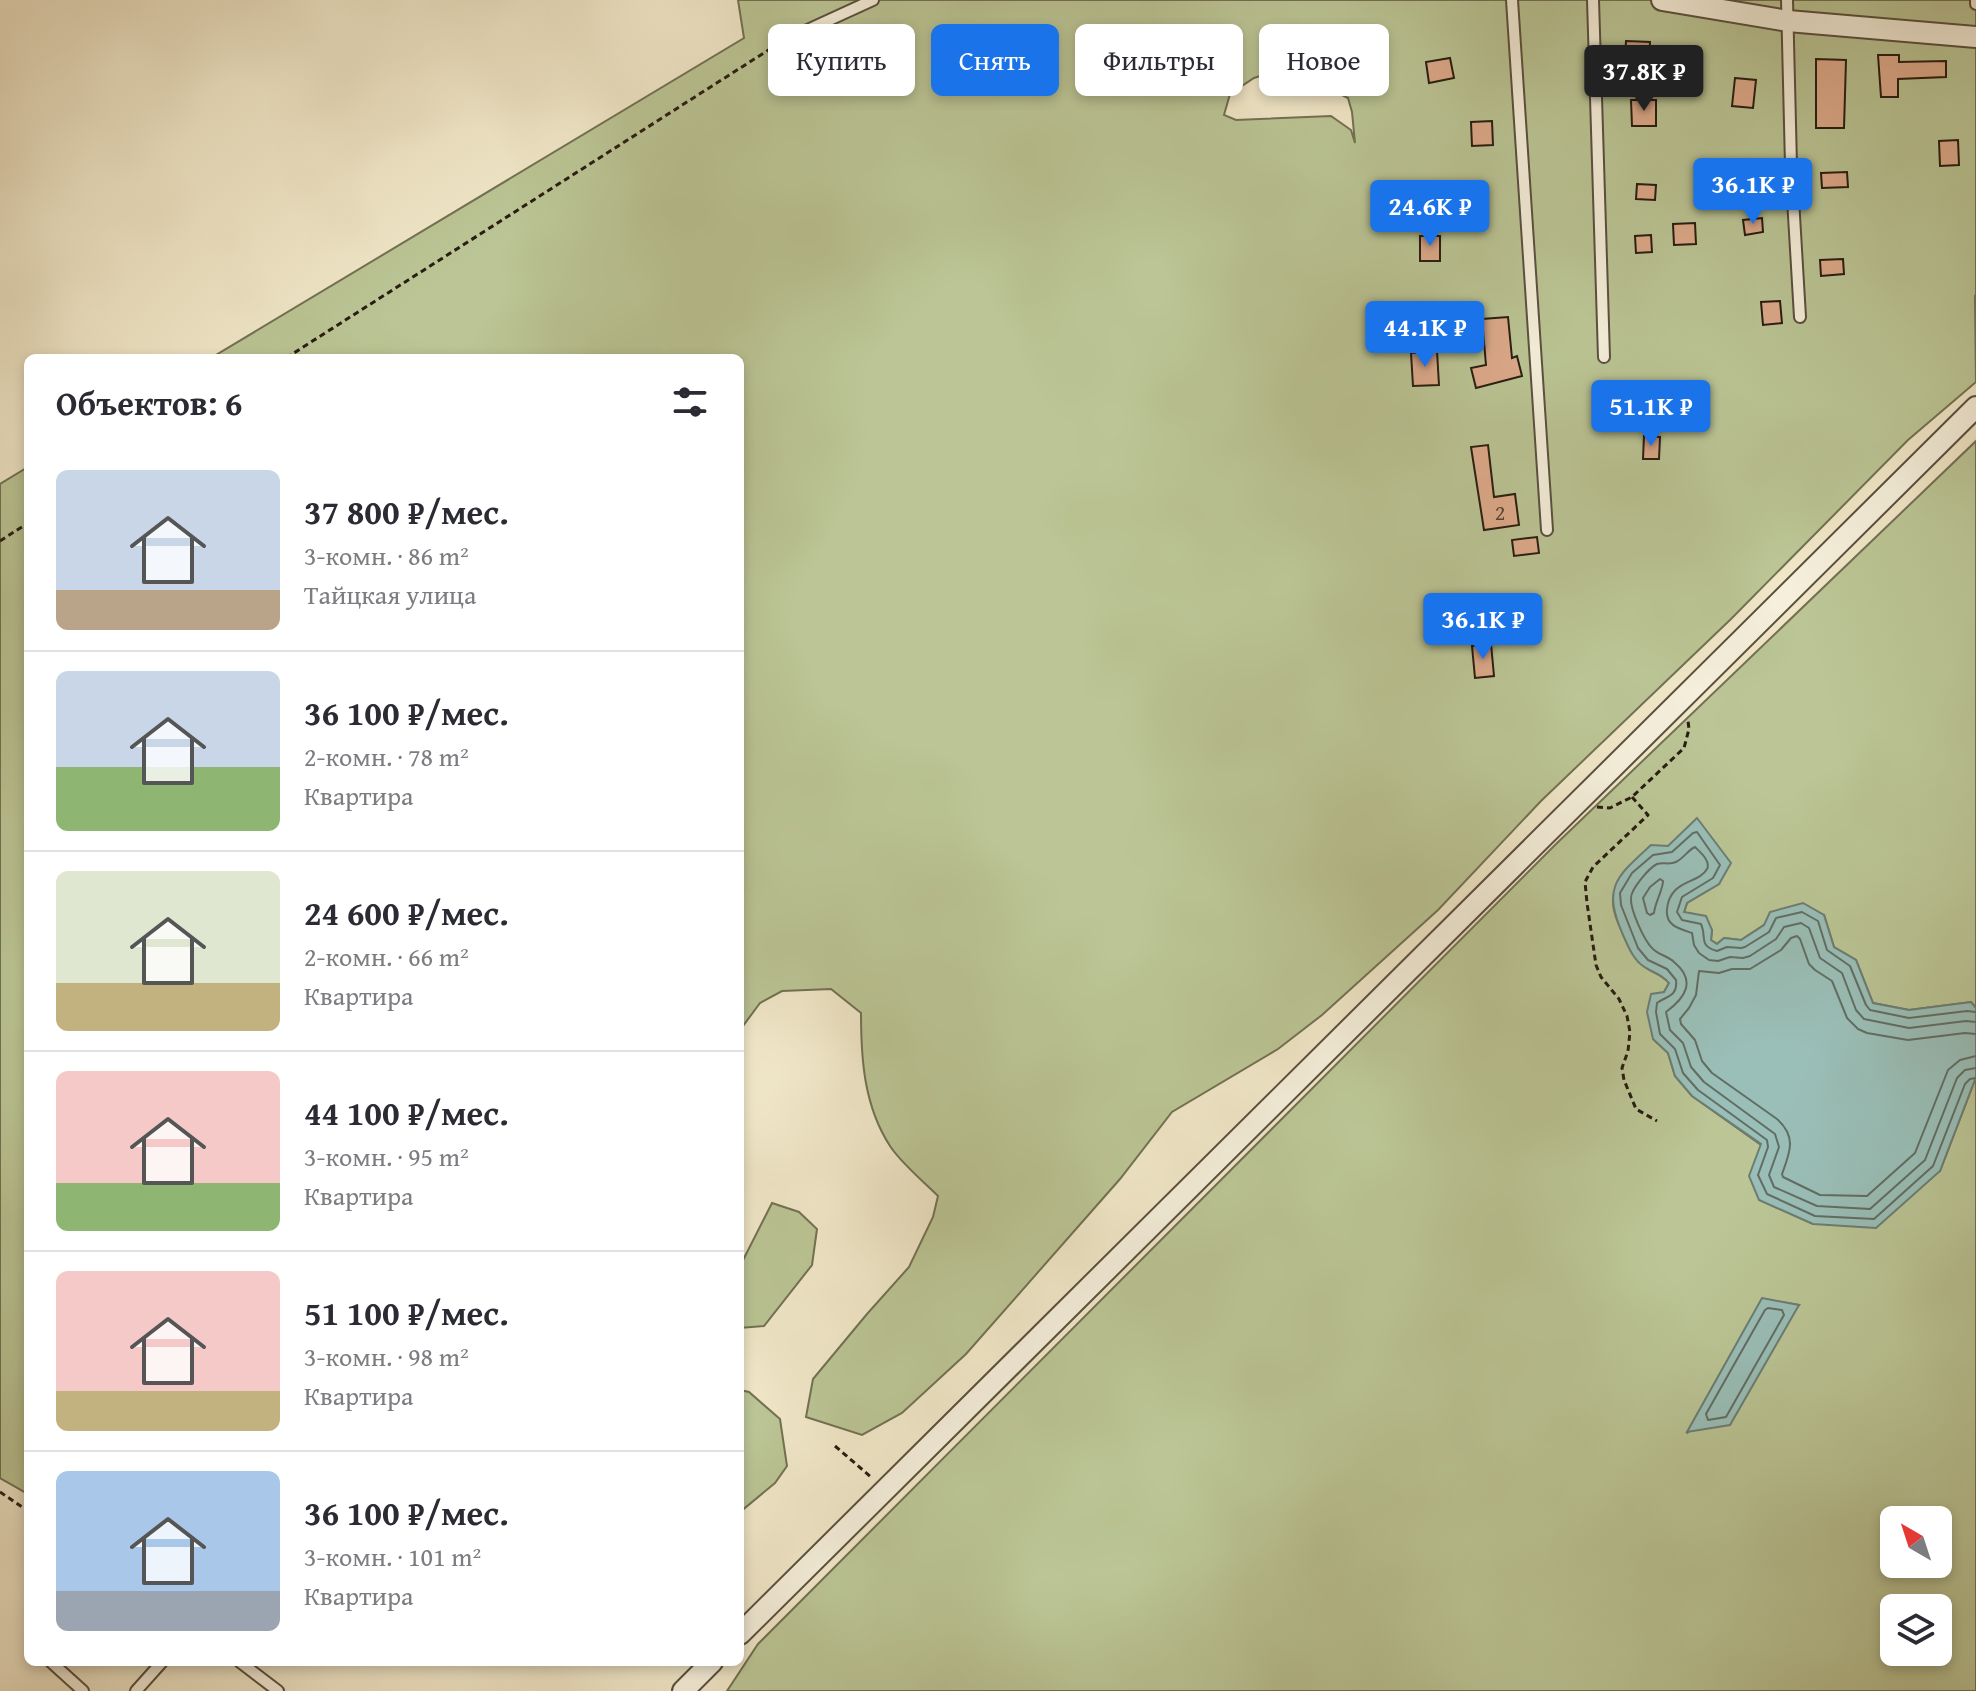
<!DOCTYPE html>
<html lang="ru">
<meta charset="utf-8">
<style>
body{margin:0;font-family:"Gentium Book Plus",serif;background:#f2f2f3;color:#2b2b33;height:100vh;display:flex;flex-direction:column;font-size:30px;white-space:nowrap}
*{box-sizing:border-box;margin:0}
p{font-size:26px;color:#7c7c81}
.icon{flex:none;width:44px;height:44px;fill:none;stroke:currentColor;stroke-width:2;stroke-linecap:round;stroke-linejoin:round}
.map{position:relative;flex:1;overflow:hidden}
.details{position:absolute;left:24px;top:354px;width:720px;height:1312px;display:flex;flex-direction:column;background:#fff;border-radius:12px;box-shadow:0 4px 12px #0003}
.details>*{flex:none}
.guide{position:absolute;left:768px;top:24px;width:760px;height:72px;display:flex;gap:16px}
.needle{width:52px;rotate:321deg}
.controls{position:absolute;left:1880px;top:1506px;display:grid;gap:16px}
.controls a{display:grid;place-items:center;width:72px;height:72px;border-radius:12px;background:#fff;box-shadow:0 4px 12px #0003;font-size:40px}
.price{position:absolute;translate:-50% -68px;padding:0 18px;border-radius:8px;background:#1a73e8;color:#fff;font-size:26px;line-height:52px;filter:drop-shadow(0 2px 4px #0008)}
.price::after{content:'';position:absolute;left:50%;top:48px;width:24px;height:18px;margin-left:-12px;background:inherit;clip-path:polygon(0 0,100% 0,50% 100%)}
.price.selected{background:#222;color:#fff}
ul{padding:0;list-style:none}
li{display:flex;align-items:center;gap:24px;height:200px;padding:0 32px}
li+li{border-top:2px solid #e1e1e2}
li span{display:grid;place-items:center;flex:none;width:224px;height:160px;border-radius:12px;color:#555}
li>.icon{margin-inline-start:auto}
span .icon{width:96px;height:96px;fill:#fffc;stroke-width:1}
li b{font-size:34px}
h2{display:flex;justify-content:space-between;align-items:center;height:96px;padding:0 32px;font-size:34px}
.chip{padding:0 28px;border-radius:12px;background:#fff;box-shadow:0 4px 12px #0003;font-size:28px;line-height:72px}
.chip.selected{background:#1a73e8;color:#fff}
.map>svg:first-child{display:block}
.green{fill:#bbc595;stroke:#727153;stroke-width:2;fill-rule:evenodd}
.water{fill:#9abfb8;stroke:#6c7e75;stroke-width:2}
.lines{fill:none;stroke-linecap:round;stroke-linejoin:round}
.shore{stroke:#616e64;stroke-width:2}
.building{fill:#ddaa8b;stroke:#281d11;stroke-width:2}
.service-casing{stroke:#5a503f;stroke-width:14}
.minor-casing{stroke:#5a503f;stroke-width:24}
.path{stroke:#281d11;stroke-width:3;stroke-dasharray:6 4;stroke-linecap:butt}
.service{stroke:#f5efdb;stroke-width:10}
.minor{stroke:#f5efdb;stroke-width:20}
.labels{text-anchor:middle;stroke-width:7;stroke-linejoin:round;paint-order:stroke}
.number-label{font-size:22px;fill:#554030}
</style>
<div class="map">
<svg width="1976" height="1691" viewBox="0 0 1976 1691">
<rect width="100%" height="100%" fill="#f0e7c8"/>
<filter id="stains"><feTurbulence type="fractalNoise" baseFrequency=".0025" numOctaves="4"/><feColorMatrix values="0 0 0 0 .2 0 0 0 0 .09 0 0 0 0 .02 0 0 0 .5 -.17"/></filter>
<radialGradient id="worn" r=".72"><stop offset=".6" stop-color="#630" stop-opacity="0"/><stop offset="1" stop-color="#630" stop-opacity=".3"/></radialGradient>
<!-- green -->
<path class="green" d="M738,0H1976V294L1975,296L1976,382L1908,440L1731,619L1541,801L1438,910L1322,1015L1278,1049L1172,1112L1120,1179L966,1354L902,1413L862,1435L806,1417L813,1379L867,1314L909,1267L933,1217L938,1196C923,1181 901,1163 890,1146C864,1106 861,1059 861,1013L831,989L782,991L760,1003L740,1030V358H211L744,38ZM1306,61L1323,72L1332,90L1348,98L1352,112L1355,143L1351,130L1331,116L1236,120L1224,115L1230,94L1254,78Z
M1976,441V1008L1971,1002L1909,1010L1873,1003L1856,960L1834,947L1824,915L1764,925L1741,940L1724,938L1717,944L1711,940L1712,930L1694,914L1684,913L1687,903L1719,884L1668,846H1651C1616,878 1599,894 1627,940C1632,948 1637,960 1644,966C1651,973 1660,973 1669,983L1664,992L1653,1039L1668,1053L1675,1076L1692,1096L1761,1145L1750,1176L1760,1200L1813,1224L1940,1171L1976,1077V1691H727L758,1644L1555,845ZM1762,1299L1799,1305L1688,1432V1431ZM1894,1520H1938V1564H1894ZM1894,1608H1938V1652H1894Z
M28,467V1494L0,1478V484Z
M772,1203L799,1212L817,1229L812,1265L764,1326L740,1328V1266Z
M740,1390L749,1392L780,1419L787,1466L775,1483L740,1512Z"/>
<!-- water -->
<path class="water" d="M1697,818L1731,863L1719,884L1687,903L1684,912L1706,916L1712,930L1711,940L1717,944L1724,938L1741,940L1764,925L1770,912L1803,903L1824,915L1834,947L1856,960L1873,1003L1909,1010L1971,1002L1976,1008V1077L1940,1171L1876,1228L1813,1224L1759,1200L1749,1176L1761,1144L1692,1096L1675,1076L1668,1053L1653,1039L1647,1012L1651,994L1664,992L1669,983C1661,973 1653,973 1643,966C1633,959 1628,946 1623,935C1602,887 1616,877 1651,845L1668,846Z
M1762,1298L1799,1305L1730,1425L1687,1432Z"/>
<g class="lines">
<!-- shore -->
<path class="shore" d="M1660,879L1663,881C1663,890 1655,902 1654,913L1650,915L1647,913L1643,898L1650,887Z
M1976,1012L1967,1011L1909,1018L1870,1010L1866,1005L1850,966L1827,950L1818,921L1802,912L1776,918L1769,932L1745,947L1741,948L1727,947L1717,951C1698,946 1707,937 1701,924L1682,920L1677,912L1682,897L1713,878L1720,865L1697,832L1693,833L1672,852L1653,855L1632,873L1620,893L1621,905L1638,948L1648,960L1667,969L1676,980C1678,997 1666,996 1657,1003L1656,1012L1660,1034L1675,1049L1683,1073L1698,1090L1767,1140L1768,1147L1758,1175L1767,1194L1815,1216L1874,1219L1933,1166L1965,1084L1970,1079L1976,1078
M1976,1022L1966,1021L1909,1028L1864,1019L1856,1010L1842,973L1820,958L1809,928L1801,923L1784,927L1776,939L1750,956L1743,958L1730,957L1718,961L1709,960L1699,953L1694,945L1692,933C1680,929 1665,926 1667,909C1670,879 1699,884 1707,869C1711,861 1700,852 1695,847C1688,850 1684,858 1676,862C1670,865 1663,862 1657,864C1649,868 1631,889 1631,898C1630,909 1644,941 1653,949C1659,955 1668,956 1674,962C1697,981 1685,998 1666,1012L1670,1030L1683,1043L1691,1067L1704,1082L1775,1134L1779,1147L1769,1175L1774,1187L1817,1206L1870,1209L1925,1160L1957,1078L1965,1070L1976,1068
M1976,1034L1965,1033L1908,1040L1867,1033L1858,1029L1847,1018L1832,981L1815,970L1809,964L1800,939L1797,936L1791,938L1781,950L1750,969H1732L1719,973L1699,971L1696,995L1689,1008L1680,1019L1681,1024L1695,1040L1702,1061L1712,1073L1777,1119C1797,1137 1790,1152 1782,1174L1783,1177L1820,1195L1867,1196L1915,1153L1948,1070L1960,1060L1976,1056
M1768,1308L1782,1310L1784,1315L1726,1417L1708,1420L1706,1414L1765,1310Z"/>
</g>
<!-- building -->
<path class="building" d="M1626,41L1650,42L1649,60L1625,59Z
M1878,55H1899V62L1946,61V77L1898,79V97H1881Z
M1450,58L1454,78L1429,83L1426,62Z
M1816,59L1846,60L1844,128H1816Z
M1735,78L1756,80L1753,108L1732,106Z
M1631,100H1656V126H1632Z
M1492,121L1493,145L1472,146L1471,122Z
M1958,140L1959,165L1940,166L1939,141Z
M1847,172L1848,187L1822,188L1821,173Z
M1637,184L1656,185L1655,200L1636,199Z
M1762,218L1763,232L1745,235L1743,220Z
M1695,223L1696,244L1674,245L1673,224Z
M1651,235L1652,252L1636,253L1635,236Z
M1420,236H1440V261H1420Z
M1843,259L1844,274L1821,276L1820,260Z
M1780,301L1782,323L1763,325L1761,302Z
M1508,317L1512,358L1517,356L1522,376L1476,388L1471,368L1486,365L1482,319Z
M1437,351L1439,385L1413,386L1411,353Z
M1644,436L1660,437L1659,459H1643Z
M1488,445L1494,497L1515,494L1519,525L1484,530L1471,447Z
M1537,537L1539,553L1514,556L1512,540Z
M1491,644L1494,676L1475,678L1472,646Z"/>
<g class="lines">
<!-- service casing -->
<g class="service-casing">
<path id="service" d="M1512,0L1547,530
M1593,0L1604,357
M1787,0L1791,165L1800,317
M1976,0V4
M779,43L873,0
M51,1662L83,1691
M240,1662L278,1691
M136,1691L162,1662"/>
</g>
<!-- minor casing -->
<g class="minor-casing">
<path id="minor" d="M1662,0L1788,21L1976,37
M740,1634L1976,407
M683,1691L712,1662"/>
</g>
<!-- path -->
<path class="path" d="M286,358L770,49
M0,541L28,523
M1632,797L1648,815L1593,867L1585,882L1587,903L1596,965L1601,977L1619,999L1627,1016L1630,1032L1628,1051L1622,1068L1624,1080L1636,1109L1657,1121
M1597,807L1610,808L1632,797L1684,748L1689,729L1688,721
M835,1446L871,1477
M0,1492L28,1511"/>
<!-- service -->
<use href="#service" class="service"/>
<!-- minor -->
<use href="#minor" class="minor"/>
</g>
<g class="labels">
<!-- number labels -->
<g class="number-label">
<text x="1500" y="520">2</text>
</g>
</g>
<rect width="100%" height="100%" filter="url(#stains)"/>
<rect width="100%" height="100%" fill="url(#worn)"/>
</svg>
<div class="controls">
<a><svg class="needle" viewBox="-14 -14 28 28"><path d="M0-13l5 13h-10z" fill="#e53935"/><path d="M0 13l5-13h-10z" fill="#7c7c81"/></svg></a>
<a><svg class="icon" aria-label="layers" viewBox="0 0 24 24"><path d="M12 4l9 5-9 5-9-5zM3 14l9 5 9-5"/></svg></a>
</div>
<b class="price selected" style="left:1644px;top:113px">37.8K ₽</b>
<b class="price" style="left:1753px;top:226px">36.1K ₽</b>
<b class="price" style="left:1430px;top:248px">24.6K ₽</b>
<b class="price" style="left:1425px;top:369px">44.1K ₽</b>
<b class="price" style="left:1651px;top:448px">51.1K ₽</b>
<b class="price" style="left:1483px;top:661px">36.1K ₽</b>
<div class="guide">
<a class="chip">Купить</a>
<a class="chip selected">Снять</a>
<a class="chip">Фильтры</a>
<a class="chip">Новое</a>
</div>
<section class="details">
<h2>Объектов: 6<svg class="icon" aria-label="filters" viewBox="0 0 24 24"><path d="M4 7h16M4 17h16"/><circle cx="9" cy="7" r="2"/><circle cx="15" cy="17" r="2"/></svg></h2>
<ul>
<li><span style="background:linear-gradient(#c9d6e8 75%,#b9a48a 0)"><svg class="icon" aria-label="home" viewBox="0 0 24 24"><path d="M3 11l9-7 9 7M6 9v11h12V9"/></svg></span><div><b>37 800 ₽/мес.</b><p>3-комн. · 86 m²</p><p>Тайцкая улица</p></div></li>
<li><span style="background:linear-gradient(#c9d6e8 60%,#8fb573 0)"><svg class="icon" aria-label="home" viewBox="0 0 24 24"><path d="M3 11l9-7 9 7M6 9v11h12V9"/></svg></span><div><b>36 100 ₽/мес.</b><p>2-комн. · 78 m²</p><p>Квартира</p></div></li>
<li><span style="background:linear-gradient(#dfe7d0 70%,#c2b280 0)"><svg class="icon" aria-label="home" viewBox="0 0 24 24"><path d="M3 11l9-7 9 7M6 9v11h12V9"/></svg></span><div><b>24 600 ₽/мес.</b><p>2-комн. · 66 m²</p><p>Квартира</p></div></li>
<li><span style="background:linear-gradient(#f6c9c9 70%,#8fb573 0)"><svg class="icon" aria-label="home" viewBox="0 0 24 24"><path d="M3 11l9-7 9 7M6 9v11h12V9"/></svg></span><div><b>44 100 ₽/мес.</b><p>3-комн. · 95 m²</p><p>Квартира</p></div></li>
<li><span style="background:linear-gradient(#f6c9c9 75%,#c2b280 0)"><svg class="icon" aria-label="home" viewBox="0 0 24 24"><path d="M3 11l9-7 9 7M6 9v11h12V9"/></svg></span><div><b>51 100 ₽/мес.</b><p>3-комн. · 98 m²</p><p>Квартира</p></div></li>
<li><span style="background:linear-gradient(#a9c7e8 75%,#9aa5b1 0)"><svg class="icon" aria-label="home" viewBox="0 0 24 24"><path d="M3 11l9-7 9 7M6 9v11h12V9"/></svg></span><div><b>36 100 ₽/мес.</b><p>3-комн. · 101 m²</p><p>Квартира</p></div></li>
</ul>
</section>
</div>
